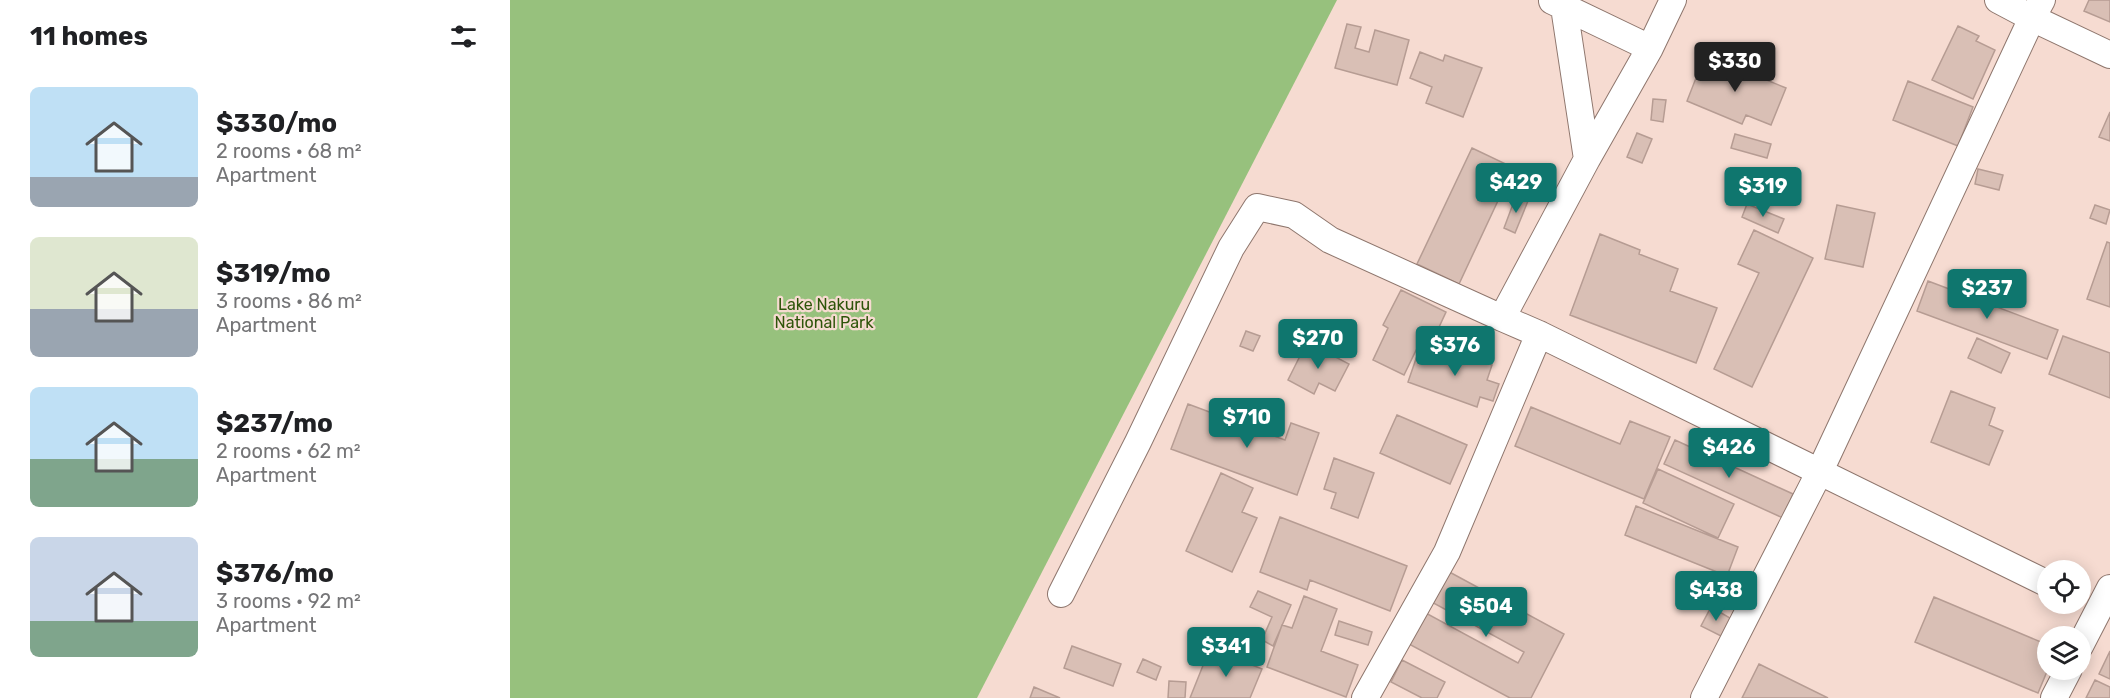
<!DOCTYPE html>
<meta charset="utf-8">
<style>
body{margin:0;font-family:Rubik,sans-serif;background:#f2f2f2;color:#202124;height:100vh;display:flex;flex-direction:column;font-size:22px;white-space:nowrap}
*{box-sizing:border-box;margin:0}
p{font-size:20px;color:#757577}
.icon{flex:none;width:33px;height:33px;fill:none;stroke:currentColor;stroke-width:2;stroke-linecap:round;stroke-linejoin:round}
.map{position:relative;flex:1;overflow:hidden}
.side{display:flex;flex-direction:column;background:#fff;width:510px}
.side>*{flex:none}
.controls{position:absolute;left:1527px;top:560px;display:grid;gap:12px}
.controls a{display:grid;place-items:center;width:54px;height:54px;border-radius:50%;background:#fff;box-shadow:0 3px 15px #0003;font-size:30px}
.price{position:absolute;translate:-50% -51px;padding:0 14px;border-radius:6px;background:#0f766e;color:#fff;font-size:20px;line-height:39px;filter:drop-shadow(0 2px 3px #0008)}
.price::after{content:'';position:absolute;left:50%;top:36px;width:18px;height:14px;margin-left:-9px;background:inherit;clip-path:polygon(0 0,100% 0,50% 100%)}
.price.on{background:#222;color:#fff}
ul{padding:0;list-style:none}
li{display:flex;align-items:center;gap:18px;height:150px;padding:0 30px}
li span{display:grid;place-items:center;flex:none;width:168px;height:120px;border-radius:9px;color:#555}
li>.icon{margin-inline-start:auto}
span .icon{width:72px;height:72px;fill:#fffc;stroke-width:1}
li b{font-size:26px}
h2{display:flex;justify-content:space-between;align-items:center;height:72px;padding:0 30px;font-size:26px}
main{display:flex;flex:1;min-height:0}
.map>svg:first-child{display:block}
.green{fill:#97c17d}
.building{fill:#d9bfb5;stroke:#b69c93;stroke-width:1.5}
.lines{fill:none;stroke-linecap:round;stroke-linejoin:round}
.minor-casing{stroke:#8e766d;stroke-width:28}
.minor{stroke:#fff;stroke-width:26}
.labels{text-anchor:middle;stroke-width:4.5;stroke-linejoin:round;paint-order:stroke}
.park-label{font-size:16px;fill:#2e550a;stroke:#f6dbd1}
</style>
<main>
<section class="side">
<h2>11 homes<svg class="icon" aria-label="filters" viewBox="0 0 24 24"><path d="M4 7h16M4 17h16"/><circle cx="9" cy="7" r="2"/><circle cx="15" cy="17" r="2"/></svg></h2>
<ul>
<li><span style="background:linear-gradient(#bfe0f5 75%,#9aa5b1 0)"><svg class="icon" aria-label="home" viewBox="0 0 24 24"><path d="M3 11l9-7 9 7M6 9v11h12V9"/></svg></span><div><b>$330/mo</b><p>2 rooms · 68 m²</p><p>Apartment</p></div></li>
<li><span style="background:linear-gradient(#dfe7d0 60%,#9aa5b1 0)"><svg class="icon" aria-label="home" viewBox="0 0 24 24"><path d="M3 11l9-7 9 7M6 9v11h12V9"/></svg></span><div><b>$319/mo</b><p>3 rooms · 86 m²</p><p>Apartment</p></div></li>
<li><span style="background:linear-gradient(#bfe0f5 60%,#7fa58c 0)"><svg class="icon" aria-label="home" viewBox="0 0 24 24"><path d="M3 11l9-7 9 7M6 9v11h12V9"/></svg></span><div><b>$237/mo</b><p>2 rooms · 62 m²</p><p>Apartment</p></div></li>
<li><span style="background:linear-gradient(#c9d6e8 70%,#7fa58c 0)"><svg class="icon" aria-label="home" viewBox="0 0 24 24"><path d="M3 11l9-7 9 7M6 9v11h12V9"/></svg></span><div><b>$376/mo</b><p>3 rooms · 92 m²</p><p>Apartment</p></div></li>
</ul>
</section>
<div class="map">
<svg width="1600" height="698" viewBox="0 0 1600 698">
<rect width="100%" height="100%" fill="#f6dbd1"/>
<!-- green -->
<path class="green" d="M0,0H827L467,698H0Z"/>
<!-- building -->
<path class="building" d="M1579,0H1600V22L1574,11Z
M837,24L851,27L845,48L859,52L865,30L899,40L887,85L825,68Z
M1448,26L1469,36L1466,41L1485,50L1463,99L1422,80Z
M910,52L933,61L935,55L972,68L953,117L916,103L922,87L900,78Z
M1195,55L1276,88L1261,125L1236,115L1232,124L1177,101Z
M1398,81L1463,107L1448,146L1383,120Z
M1143,99L1156,100L1153,122L1141,120Z
M1600,112V141L1589,137Z
M1127,133L1142,139L1132,163L1117,157Z
M1225,134L1261,144L1257,158L1221,148Z
M962,148L1000,166L990,188L993,190L949,284L907,264Z
M1468,169L1493,175L1489,190L1465,184Z
M1253,173L1267,181L1253,206L1239,199Z
M1006,196L1018,201L1005,233L994,228Z
M1237,204L1274,219L1268,233L1232,217Z
M1327,205L1365,213L1353,267L1315,259Z
M1585,205L1600,210L1596,224L1580,218Z
M1244,230L1303,258L1242,387L1204,369L1249,273L1228,264Z
M1090,234L1130,250L1129,254L1168,269L1160,291L1207,308L1186,363L1060,315Z
M1597,242L1600,243V307L1577,299Z
M1418,281L1548,330L1537,359L1407,311Z
M891,290L936,312L923,340L913,336L894,375L863,360L878,328L873,325Z
M736,331L750,336L743,351L730,346Z
M1553,336L1600,353V398L1539,374Z
M1467,338L1500,353L1491,373L1458,358Z
M797,342L839,364L825,391L809,383L804,394L778,380Z
M936,349L982,365L977,380L989,384L983,401L970,397L967,407L898,382L908,353L932,362Z
M1441,391L1485,408L1479,425L1493,431L1479,465L1421,442Z
M678,404L775,440L781,423L809,433L787,495L661,449Z
M1021,407L1110,444L1120,421L1160,437L1134,499L1005,446Z
M887,415L957,445L940,484L870,453Z
M1165,440L1283,494L1273,518L1154,464Z
M824,458L864,473L848,518L821,508L826,493L814,489Z
M1148,469L1224,504L1208,538L1133,503Z
M711,473L743,488L732,512L747,518L722,572L676,551Z
M1126,506L1228,547L1217,576L1115,535Z
M770,517L897,566L880,611L800,580L797,590L750,572Z
M932,568L1054,634L1021,698H1000L897,643L914,612L1008,663L1014,652L916,599Z
M748,591L781,605L763,646L752,640L762,617L740,607Z
M794,596L827,609L811,651L848,665L836,697L757,667L772,625L782,628Z
M1424,597L1538,645V669L1528,693L1405,642Z
M1201,607L1220,618L1211,636L1191,626Z
M829,621L862,632L858,645L825,635Z
M562,646L611,664L603,686L554,668Z
M700,648L752,669L740,698H680Z
M1600,651V679L1589,674Z
M633,659L651,667L646,680L627,672Z
M892,660L935,682L927,698H912L881,682Z
M1249,664L1318,698H1232Z
M1585,680L1600,687V698H1576Z
M659,681L676,682L675,698H658Z
M524,687L550,698H520Z"/>
<g class="lines">
<!-- minor casing -->
<g class="minor-casing">
<path id="minor" d="M1163,0L1140,48L1077,159L992,318L1029,334L1538,584
M1532,0L1522,18L1600,55
M1042,1L1140,48
M1054,7L1077,159
M551,594L628,442L721,248L747,207L784,215L820,240L992,318
M1570,646L1600,588
M855,698L937,552L1029,334
M1194,698L1310,471L1522,18L1488,0
M1544,698L1559,669"/>
</g>
<!-- minor -->
<use href="#minor" class="minor"/>
</g>
<g class="labels">
<!-- park labels -->
<g class="park-label">
<text x="314" y="310">Lake Nakuru<tspan x="314" dy="18">National Park</tspan></text>
</g>
</g>
</svg>
<div class="controls">
<a><svg class="icon" aria-label="locate" viewBox="0 0 24 24"><circle cx="12" cy="12" r="6"/><path d="M12 2v4M12 18v4M2 12h4M18 12h4"/></svg></a>
<a><svg class="icon" aria-label="layers" viewBox="0 0 24 24"><path d="M12 4l9 5-9 5-9-5zM3 14l9 5 9-5"/></svg></a>
</div>
<b class="price on" style="left:1225px;top:93px">$330</b>
<b class="price" style="left:1006px;top:214px">$429</b>
<b class="price" style="left:1253px;top:218px">$319</b>
<b class="price" style="left:1477px;top:320px">$237</b>
<b class="price" style="left:808px;top:370px">$270</b>
<b class="price" style="left:945px;top:377px">$376</b>
<b class="price" style="left:737px;top:449px">$710</b>
<b class="price" style="left:1219px;top:479px">$426</b>
<b class="price" style="left:1206px;top:622px">$438</b>
<b class="price" style="left:976px;top:638px">$504</b>
<b class="price" style="left:716px;top:678px">$341</b>
</div>
</main>
